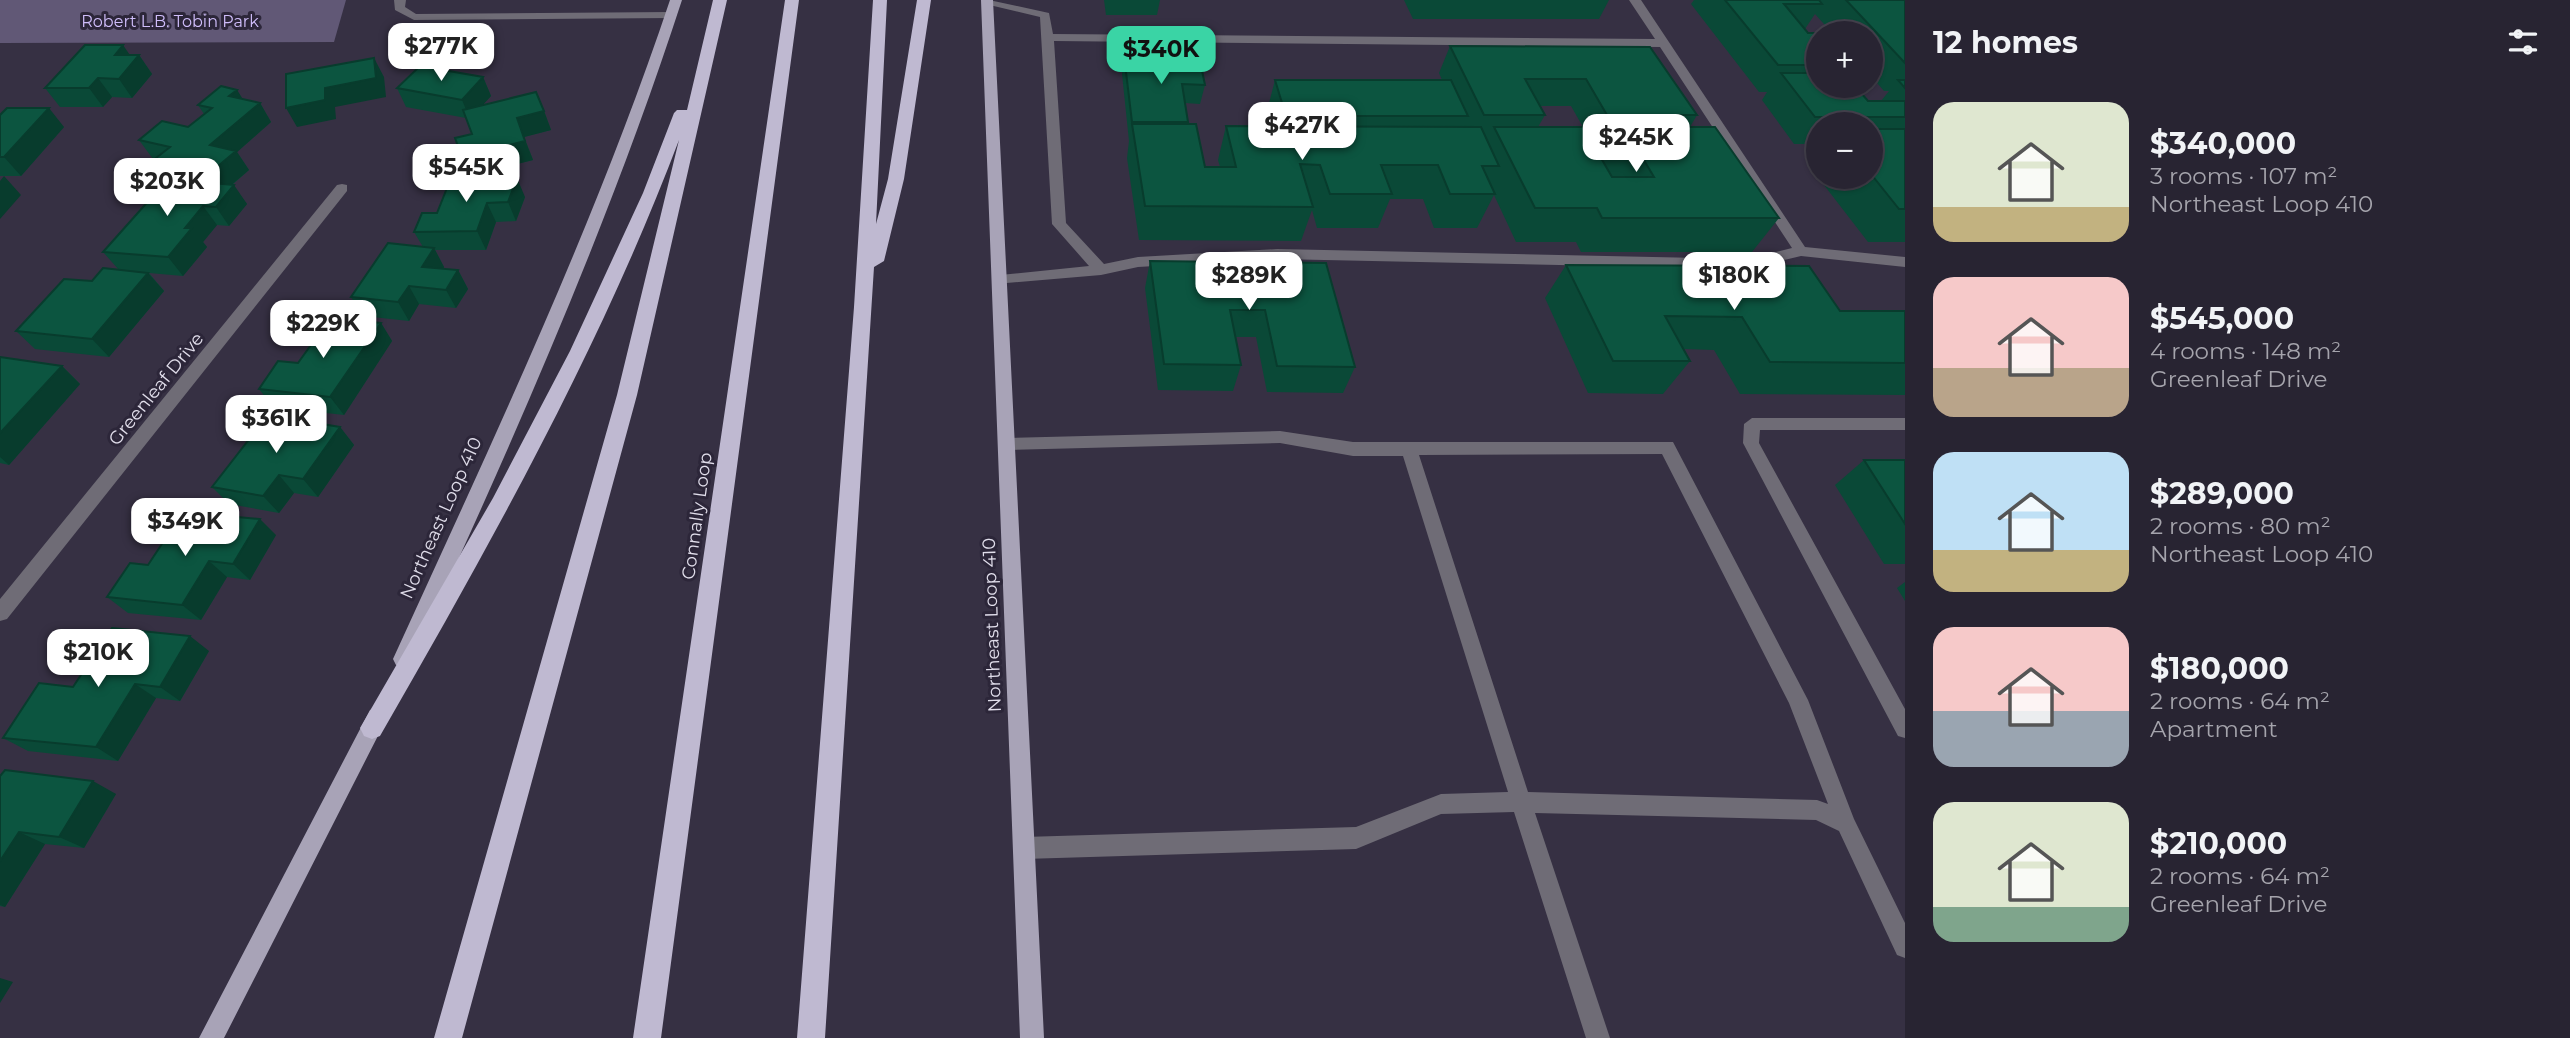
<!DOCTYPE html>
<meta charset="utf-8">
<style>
body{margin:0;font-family:Montserrat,sans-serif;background:#34303e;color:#f1f3f6;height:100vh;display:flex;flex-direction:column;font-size:26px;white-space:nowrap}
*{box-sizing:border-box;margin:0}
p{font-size:23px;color:#a5a4ac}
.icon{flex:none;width:38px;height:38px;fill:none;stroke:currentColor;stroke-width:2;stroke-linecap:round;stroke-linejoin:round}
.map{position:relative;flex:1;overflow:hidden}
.sheet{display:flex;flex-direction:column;background:#282432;width:665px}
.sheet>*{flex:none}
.tools{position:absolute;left:1806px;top:21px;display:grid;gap:14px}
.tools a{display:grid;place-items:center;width:77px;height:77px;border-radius:50%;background:#282432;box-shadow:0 2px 5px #0004,0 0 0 2px #44414d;font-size:35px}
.price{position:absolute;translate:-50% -60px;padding:0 16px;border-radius:14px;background:#fff;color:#222;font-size:23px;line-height:46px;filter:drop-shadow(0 2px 4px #0008)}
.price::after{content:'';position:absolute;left:50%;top:42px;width:21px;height:16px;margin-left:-10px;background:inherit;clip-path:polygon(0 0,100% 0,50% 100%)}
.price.selected{background:#3ad4a5;color:#111}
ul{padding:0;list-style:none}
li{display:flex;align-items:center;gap:21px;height:175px;padding:0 28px}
li span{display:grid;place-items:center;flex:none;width:196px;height:140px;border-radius:21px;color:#555}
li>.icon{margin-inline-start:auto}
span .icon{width:84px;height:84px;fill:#fffc;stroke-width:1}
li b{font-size:30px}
h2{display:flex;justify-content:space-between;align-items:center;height:84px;padding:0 28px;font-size:30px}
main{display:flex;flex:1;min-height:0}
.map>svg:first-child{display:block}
.green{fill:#615876}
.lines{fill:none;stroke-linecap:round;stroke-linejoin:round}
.minor{fill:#6f6c76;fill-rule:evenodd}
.major{fill:#a8a3b7;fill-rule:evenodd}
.highway{fill:#bfb9d1;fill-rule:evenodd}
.wall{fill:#0a4937;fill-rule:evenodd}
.shaded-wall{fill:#083c2d}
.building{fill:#0c5540;stroke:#083c2d;stroke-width:2}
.labels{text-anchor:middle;stroke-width:6;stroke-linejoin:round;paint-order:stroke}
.far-park-label{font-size:16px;fill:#d0befb;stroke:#2c2639}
.street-label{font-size:18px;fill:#e1deeb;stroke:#2c2639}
</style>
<main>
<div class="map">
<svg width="1905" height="1038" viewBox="0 0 1905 1038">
<rect width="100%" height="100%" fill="#363043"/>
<!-- green -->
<path class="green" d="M0,0H346L334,42L0,43Z"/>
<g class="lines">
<!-- minor -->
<path class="minor" d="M394,0H406L405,7L416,14L671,12L677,15L671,18L414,20L395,10Z
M989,0L1049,13L1053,34L1655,39L1629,0H1641L1805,247L1905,257V267L1801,256L1747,269L1277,259L1138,267L1101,275L995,284V276L1000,275L1089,266L1052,224L1040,17L981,3ZM1054,41L1660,47L1792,248L1747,259L1277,249L1138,257L1104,264L1066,223Z
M342,184L347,185V191L7,619L0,621V599L337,185Z
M1752,418H1905V430H1760L1759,443L1905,709V738L1898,736L1743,443L1744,424Z
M1280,431L1353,442H1673L1808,700L1854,819L1905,923V958L1897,955L1839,831L1816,820L1535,813L1610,1038H1586L1514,812L1441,814L1356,849L1024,859L1016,856L1013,848L1016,840L1024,837L1356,827L1441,794L1508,792L1403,456H1353L1280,443L1007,450L999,444L1007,438ZM1662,454L1789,703L1828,804L1817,800L1528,792L1419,455Z"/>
<!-- major -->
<path class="major" d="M670,0H682C608,228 510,448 410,665L403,668L396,665L393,659C492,442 594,227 670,0Z
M981,0H993L1044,1038H1020Z
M377,708L384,710L387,717L384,724L224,1038H199L370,710Z"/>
<!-- highway -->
<path class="highway" d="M713,0H727L637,395L462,1038H434L617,395L679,140C600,349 491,543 380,736L372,739L364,736L360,728L493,498L570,351L643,193L674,113L677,110H687Z
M785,0H799L661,1038H633Z
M873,0H887L876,224L888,179L917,0H931L904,179L884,261L874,267L825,1038H797L854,307Z"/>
</g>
<!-- wall -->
<path class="wall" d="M1104,0H1160L1157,15H1106Z
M1404,0H1609L1599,19H1413Z
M1694,0H1905V242H1868L1807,163L1818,149V177H1871V124H1818V144H1794L1762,100L1767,92H1759L1691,4ZM1815,14L1832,33H1808L1805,29ZM1818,33H1871V76L1884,91H1889L1881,101H1868L1858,89L1860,86H1818Z
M1450,46L1650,47L1697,115L1690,127L1779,218L1752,252H1581L1576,242H1516L1494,195L1477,228H1434L1423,199H1390L1378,228H1317L1312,210L1301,241L1139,240L1127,158L1129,141L1122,74L1124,55L1205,85L1200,104L1185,103L1188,124L1205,167H1220L1218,160L1226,126H1273L1268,107L1275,80H1442L1439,73ZM1540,106H1571L1583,127H1538L1545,115ZM1592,142H1615L1603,161L1612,177Z
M130,55H139L152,74L132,98L112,97L103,107H60L45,88Z
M483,77L491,96L482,105L544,111L551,130L524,137L533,160L470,176L462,157L472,134L466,118L406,107L397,88Z
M237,90L243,100L260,103L271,122L237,152L249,170L232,185L247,204L229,226L217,225L203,242L207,247L183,276L149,273L164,291L109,357L35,349L16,331L92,281L119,270L103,252L181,180L170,177L156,160L153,159L139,140L188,127L204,114L198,105Z
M0,115L64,127L21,176H0Z
M451,178L525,197L516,221L496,222L486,250H435L444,267L443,269L458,270L468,289L456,308L419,304L409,321L363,316L351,297L423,247L414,232L437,213Z
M1150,261L1326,263L1355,367L1343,393L1267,392L1256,337H1236L1241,365L1233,391L1158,390L1145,288Z
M1566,265L1840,311H1905V395L1740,394L1714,350L1684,349L1690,361L1663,394L1588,393L1545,298Z
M381,323L392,341L344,415L273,407L259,389L298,363Z
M0,357L62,366L80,384L9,465L0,463Z
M340,427L354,445L318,497L294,493L279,513L229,504L212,487Z
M1864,460H1905V564H1884L1835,485Z
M276,535L250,580L227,577L201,620L128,613L107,597L148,565Z
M1905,582V601L1897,588Z
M209,651L180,701L156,698L118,761L28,751L3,738L73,687Z
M0,776L116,794L84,848L45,844L5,907L0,906Z"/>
<!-- shaded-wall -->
<path class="shaded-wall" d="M123,45L134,61L139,55L152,74L132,98L119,79L115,55Z
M374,58L384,77L386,97L335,107L336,119L297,127L286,108L325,88Z
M483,77L491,96L470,119L462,100Z
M98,78L112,97L103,107L89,88Z
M237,90L249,109L229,96Z
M260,103L271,122L237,152L249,170L224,191L211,172L210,145Z
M49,108L64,127L21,176L4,157Z
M544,111L551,130L524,137L533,160L470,176L462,157L517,118Z
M4,176L21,195L0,219V181Z
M517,178L525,197L516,221L508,202Z
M234,185L247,204L229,226L216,207Z
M487,203L496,222L486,250L477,231Z
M203,206L217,225L203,242L207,247L183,276L168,257L185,228Z
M434,248L444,267L433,285L422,267Z
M458,270L468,289L456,308L446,290Z
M148,273L164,291L109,357L92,339Z
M409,286L419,304L409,321L398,302Z
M381,323L392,341L344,415L330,397Z
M62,366L80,384L9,465L0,457V433Z
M340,427L354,445L318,497L303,479Z
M279,475L294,493L279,513L263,496Z
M260,519L276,535L250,580L233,564Z
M209,561L227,577L201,620L182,605Z
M190,636L209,651L180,701L160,687Z
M135,684L156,698L118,761L96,747Z
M93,781L116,794L84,848L59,837Z
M19,832L45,844L5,907L0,905V861Z
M0,978L13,982L0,1003Z"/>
<!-- building -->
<path class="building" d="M1725,0H1819L1822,4H1784L1808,33H1847H1818V65H1778Z
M1846,0H1905V63Z
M85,45H123L115,55H139L119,79L98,78L89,88H45Z
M1450,46L1650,47L1697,115H1607L1586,79H1525L1545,115H1484Z
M1124,55L1199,56L1205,85L1182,84L1188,122H1132Z
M374,58L376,78L325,88V100L286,108V74Z
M1871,59L1876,65H1871Z
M420,66L483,77L462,100L397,88Z
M1781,73H1818V86H1855L1868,101H1905V117H1815Z
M1275,80H1451L1468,116H1286Z
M1898,80H1905V88Z
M221,86L237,90L229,96L260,103L210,145L236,151L211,172L156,158L170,147L139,140L162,121L188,127L212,108L198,105Z
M536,92L544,111L517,118L525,141L462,157L455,138L472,134L463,110Z
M7,108H49L4,157H0V115Z
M1132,124H1196L1205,167H1236L1226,126L1481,127L1499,166H1482L1495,194H1450L1438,165H1381L1392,194H1330L1320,165L1300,164L1313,207L1145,206Z
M1494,127H1583L1612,177H1654L1624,127H1715L1779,218H1602L1597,208H1535Z
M1871,129H1905V209H1899L1871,174Z
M451,178H517L508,202L487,203L477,231L414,232L422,213H437Z
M168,179L234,185L216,207L203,206L185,228H192L168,257L103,252Z
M388,243L434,248L422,267L458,270L446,290L409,286L398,302L351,297Z
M1150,261L1326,263L1355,367L1277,366L1265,310H1230L1241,365L1164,364Z
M1566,265L1809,266L1840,311H1905V363L1770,362L1742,317L1665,316L1690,361H1613Z
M103,268L148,273L92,339L16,331L64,279L92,281Z
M331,317L381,323L330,397L259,389L278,361L298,363Z
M0,357L62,366L0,433Z
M268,415L340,427L303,479L279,475L263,496L212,487Z
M1864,460H1905V524Z
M183,512L260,519L233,564L209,561L182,605L107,597L130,563L148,565Z
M112,628L190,636L160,687L135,684L96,747L3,738L39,683L73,687Z
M5,770L93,781L59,837L19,832L0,861V776Z"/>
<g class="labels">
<!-- far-park labels -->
<g class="far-park-label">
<text x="170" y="27">Robert L.B. Tobin Park</text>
</g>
<!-- street labels -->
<g class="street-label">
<text transform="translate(156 389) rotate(-51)" y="6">Greenleaf Drive</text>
<text transform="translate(697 516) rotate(-82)" y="6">Connally Loop</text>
<text transform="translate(441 518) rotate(-66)" y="6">Northeast Loop 410</text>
<text transform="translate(992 625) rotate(-92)" y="6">Northeast Loop 410</text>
</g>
</g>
</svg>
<div class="tools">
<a>+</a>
<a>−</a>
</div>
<b class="price" style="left:441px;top:83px">$277K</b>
<b class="price selected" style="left:1161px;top:86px">$340K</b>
<b class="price" style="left:1302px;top:162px">$427K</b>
<b class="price" style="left:1636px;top:174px">$245K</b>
<b class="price" style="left:466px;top:204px">$545K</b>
<b class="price" style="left:167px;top:218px">$203K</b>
<b class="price" style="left:1249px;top:312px">$289K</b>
<b class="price" style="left:1734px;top:312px">$180K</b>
<b class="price" style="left:323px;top:360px">$229K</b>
<b class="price" style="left:276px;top:455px">$361K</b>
<b class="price" style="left:185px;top:558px">$349K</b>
<b class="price" style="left:98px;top:689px">$210K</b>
</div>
<section class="sheet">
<h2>12 homes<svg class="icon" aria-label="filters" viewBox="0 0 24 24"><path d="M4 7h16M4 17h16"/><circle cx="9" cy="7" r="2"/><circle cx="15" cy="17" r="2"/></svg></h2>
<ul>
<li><span style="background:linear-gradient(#dfe7d0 75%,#c2b280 0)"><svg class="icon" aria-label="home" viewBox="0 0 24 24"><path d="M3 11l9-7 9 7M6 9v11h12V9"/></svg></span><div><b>$340,000</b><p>3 rooms · 107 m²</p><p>Northeast Loop 410</p></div></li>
<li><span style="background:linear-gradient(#f6c9c9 65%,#b9a48a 0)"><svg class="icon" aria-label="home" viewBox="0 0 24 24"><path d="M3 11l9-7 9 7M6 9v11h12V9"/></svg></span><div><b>$545,000</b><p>4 rooms · 148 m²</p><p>Greenleaf Drive</p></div></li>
<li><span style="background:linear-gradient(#bfe0f5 70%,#c2b280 0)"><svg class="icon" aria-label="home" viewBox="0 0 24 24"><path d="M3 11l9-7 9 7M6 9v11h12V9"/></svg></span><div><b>$289,000</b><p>2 rooms · 80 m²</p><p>Northeast Loop 410</p></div></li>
<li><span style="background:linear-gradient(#f6c9c9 60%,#9aa5b1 0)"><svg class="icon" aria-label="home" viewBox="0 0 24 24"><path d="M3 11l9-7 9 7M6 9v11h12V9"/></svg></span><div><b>$180,000</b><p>2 rooms · 64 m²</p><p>Apartment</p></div></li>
<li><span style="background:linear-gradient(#dfe7d0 75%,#7fa58c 0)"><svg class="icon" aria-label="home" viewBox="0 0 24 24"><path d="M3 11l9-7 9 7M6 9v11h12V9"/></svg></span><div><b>$210,000</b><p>2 rooms · 64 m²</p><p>Greenleaf Drive</p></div></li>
</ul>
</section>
</main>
